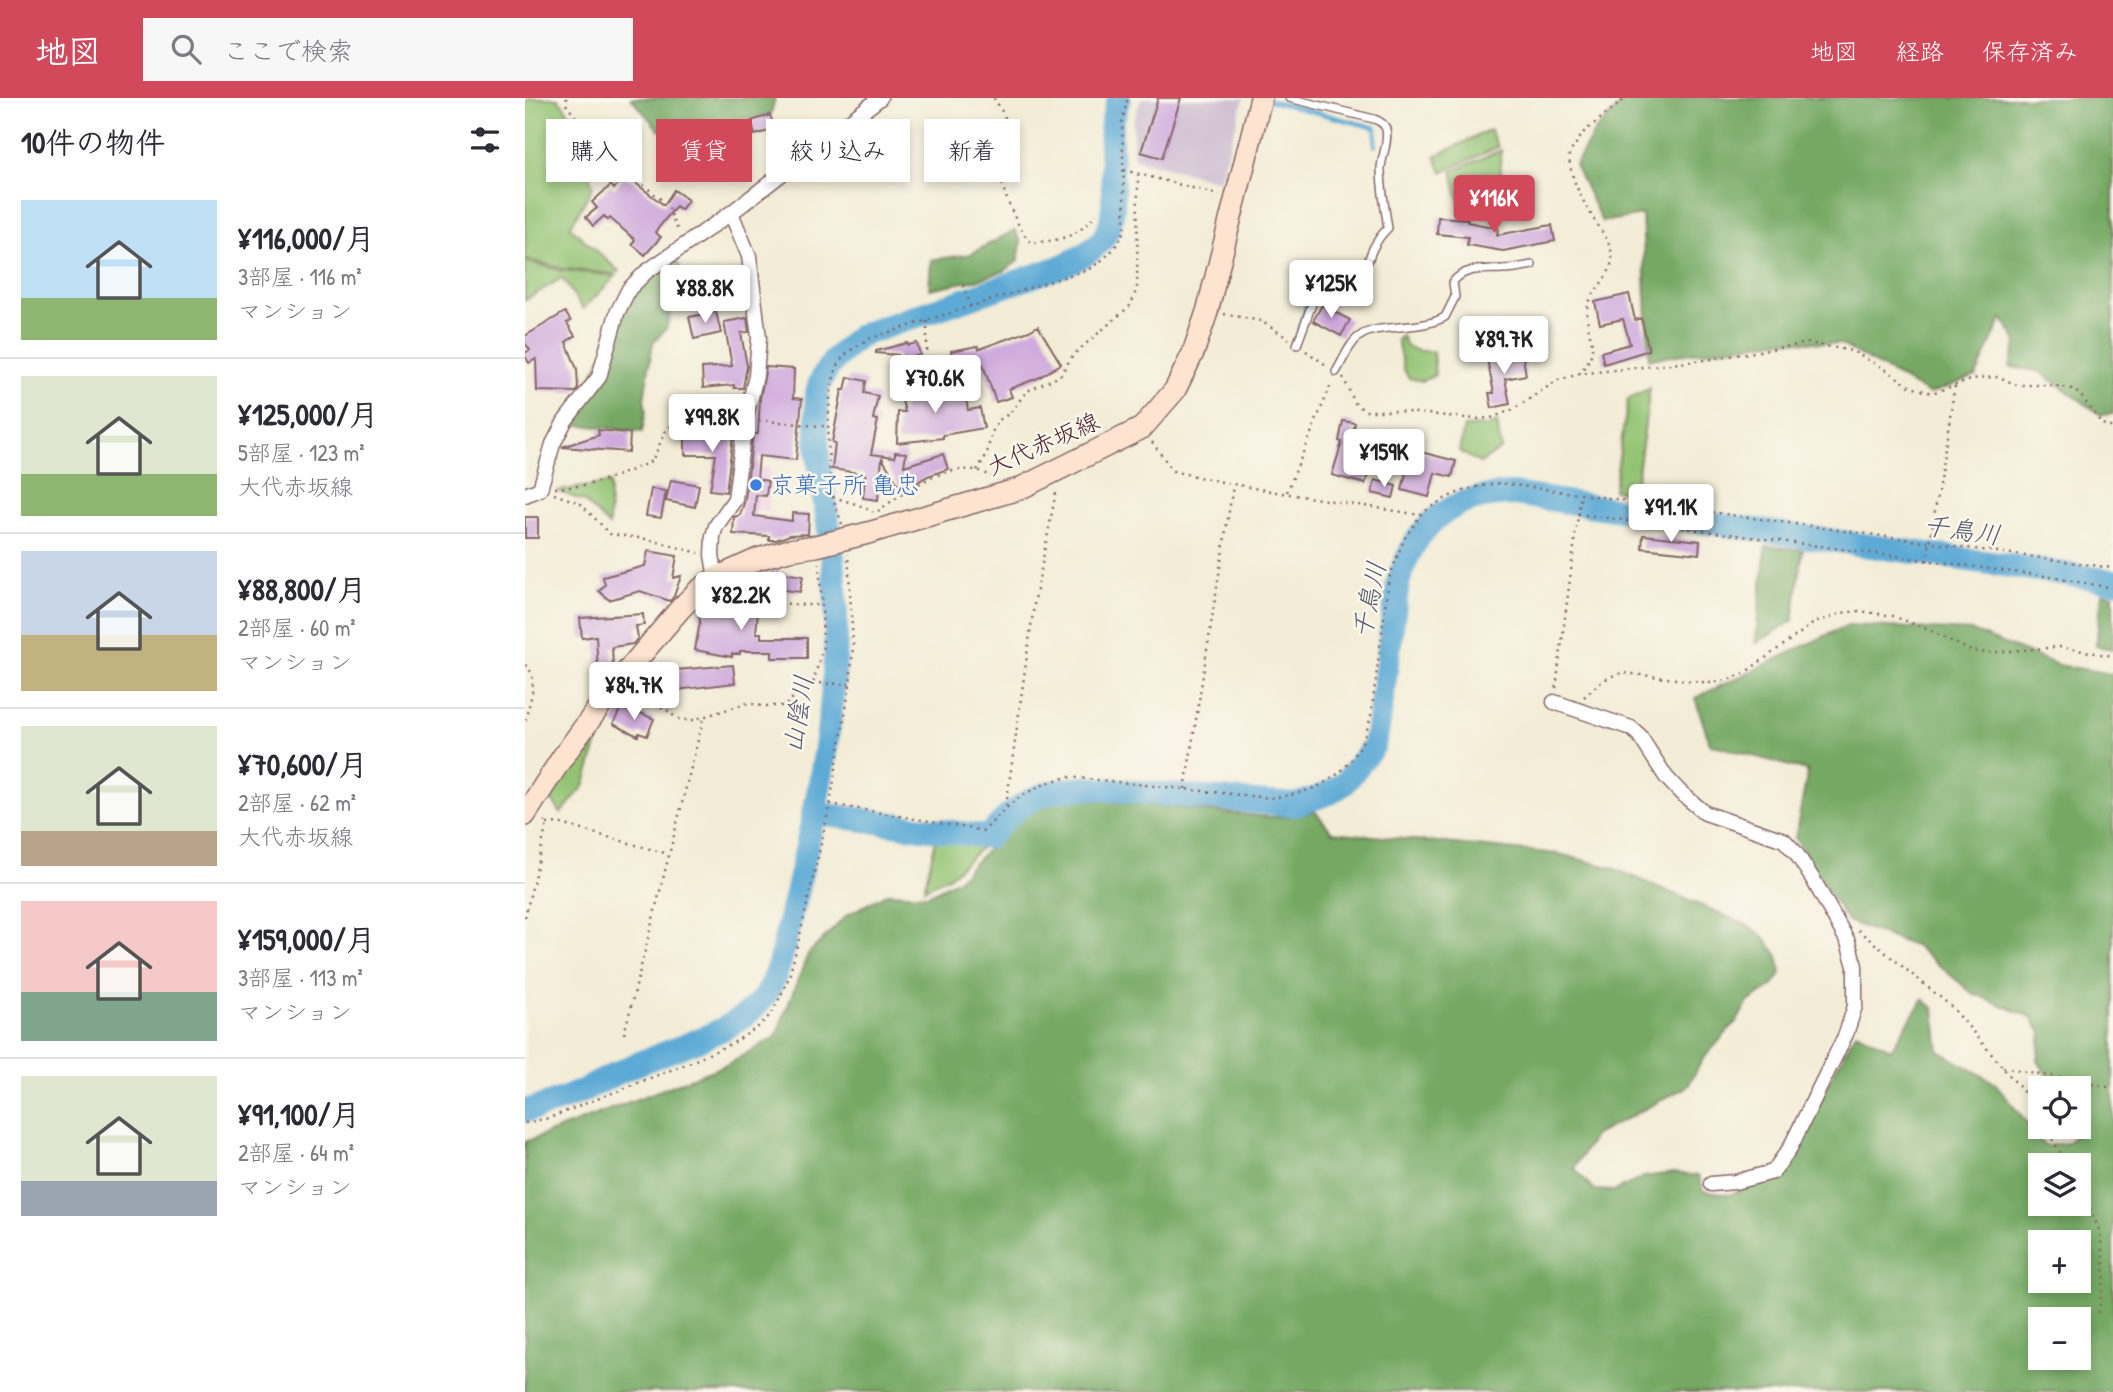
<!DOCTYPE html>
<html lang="ja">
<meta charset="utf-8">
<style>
body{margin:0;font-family:"Patrick Hand","Klee One",sans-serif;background:#f7f7f7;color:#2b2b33;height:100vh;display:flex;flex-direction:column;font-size:26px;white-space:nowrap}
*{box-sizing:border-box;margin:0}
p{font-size:23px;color:#7c7c81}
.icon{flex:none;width:38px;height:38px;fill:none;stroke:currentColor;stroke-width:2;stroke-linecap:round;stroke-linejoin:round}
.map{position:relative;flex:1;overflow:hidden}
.details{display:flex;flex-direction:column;background:#fff;width:525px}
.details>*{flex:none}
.banner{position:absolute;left:21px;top:21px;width:665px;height:63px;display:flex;gap:14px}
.fabs{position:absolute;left:1503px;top:978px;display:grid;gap:14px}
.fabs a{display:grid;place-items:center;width:63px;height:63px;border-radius:0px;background:#fff;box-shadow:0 4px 10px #0003;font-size:35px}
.price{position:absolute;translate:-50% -60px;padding:0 16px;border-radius:7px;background:#fff;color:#222;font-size:23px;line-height:46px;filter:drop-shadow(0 2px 4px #0008)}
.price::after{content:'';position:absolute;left:50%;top:42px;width:21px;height:16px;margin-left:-10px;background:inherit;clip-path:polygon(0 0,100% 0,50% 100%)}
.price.on{background:#d1495b;color:#fff}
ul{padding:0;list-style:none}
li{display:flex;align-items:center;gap:21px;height:175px;padding:0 21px}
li+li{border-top:2px solid #e1e1e2}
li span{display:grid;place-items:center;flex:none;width:196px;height:140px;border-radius:0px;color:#555}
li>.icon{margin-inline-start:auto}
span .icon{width:84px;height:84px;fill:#fffc;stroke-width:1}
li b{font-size:30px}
h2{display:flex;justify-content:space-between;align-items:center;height:84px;padding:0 21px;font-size:30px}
.chip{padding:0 24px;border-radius:0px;background:#fff;box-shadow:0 4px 10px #0003;font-size:24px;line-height:63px}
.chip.on{background:#d1495b;color:#fff}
header{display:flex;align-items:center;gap:42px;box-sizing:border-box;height:98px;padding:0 35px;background:#d1495b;color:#fff}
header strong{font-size:33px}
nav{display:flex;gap:38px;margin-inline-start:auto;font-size:24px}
.search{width:490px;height:63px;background:#f7f7f7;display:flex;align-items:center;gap:18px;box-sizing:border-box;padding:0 24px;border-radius:0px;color:#7c7c81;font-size:26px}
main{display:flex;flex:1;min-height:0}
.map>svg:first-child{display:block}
.built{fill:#f0d0e4}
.industrial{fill:#cebed1}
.green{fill:#92c372;stroke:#6e714e;stroke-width:2}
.forest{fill:#75a964;stroke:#606448;stroke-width:2;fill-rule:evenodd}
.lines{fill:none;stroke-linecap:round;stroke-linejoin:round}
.stream{stroke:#5daad6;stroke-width:4.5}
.river{stroke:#5daad6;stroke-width:24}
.building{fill:#d0abdd}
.lane-casing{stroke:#856767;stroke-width:10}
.street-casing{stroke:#856767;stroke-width:17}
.secondary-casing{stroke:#856767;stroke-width:24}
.path{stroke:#856767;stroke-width:2.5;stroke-dasharray:2 5;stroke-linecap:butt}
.lane{stroke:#fff;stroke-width:7}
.street{stroke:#fff;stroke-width:14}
.secondary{stroke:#fde4d0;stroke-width:21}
.shop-dot{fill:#3f7fe0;stroke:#fbf7ec;stroke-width:2.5}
.labels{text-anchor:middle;stroke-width:5;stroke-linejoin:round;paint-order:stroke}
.street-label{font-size:24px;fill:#4a1f2b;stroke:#fbf7ec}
.shop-label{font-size:24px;fill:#366cbe;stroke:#fbf7ec;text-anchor:start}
.water-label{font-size:26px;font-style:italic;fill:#52576f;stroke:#fbf7ec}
</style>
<header>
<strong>地図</strong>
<div class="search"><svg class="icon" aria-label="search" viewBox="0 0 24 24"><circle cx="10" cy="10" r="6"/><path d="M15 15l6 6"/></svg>ここで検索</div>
<nav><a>地図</a><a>経路</a><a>保存済み</a></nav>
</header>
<main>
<section class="details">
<h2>10件の物件<svg class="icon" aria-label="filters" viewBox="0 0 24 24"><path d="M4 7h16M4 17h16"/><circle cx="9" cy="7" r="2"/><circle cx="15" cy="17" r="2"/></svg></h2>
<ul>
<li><span style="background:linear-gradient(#bfe0f5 70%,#8fb573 0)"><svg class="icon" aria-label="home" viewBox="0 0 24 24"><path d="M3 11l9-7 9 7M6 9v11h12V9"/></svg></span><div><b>¥116,000/月</b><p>3部屋 · 116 m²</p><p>マンション</p></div></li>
<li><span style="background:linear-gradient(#dfe7d0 70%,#8fb573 0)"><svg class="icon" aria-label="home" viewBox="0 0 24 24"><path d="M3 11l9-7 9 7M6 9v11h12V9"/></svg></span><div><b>¥125,000/月</b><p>5部屋 · 123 m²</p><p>大代赤坂線</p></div></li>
<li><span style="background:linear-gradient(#c9d6e8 60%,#c2b280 0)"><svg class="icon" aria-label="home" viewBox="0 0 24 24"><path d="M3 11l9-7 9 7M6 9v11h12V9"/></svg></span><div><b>¥88,800/月</b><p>2部屋 · 60 m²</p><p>マンション</p></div></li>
<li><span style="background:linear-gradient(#dfe7d0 75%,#b9a48a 0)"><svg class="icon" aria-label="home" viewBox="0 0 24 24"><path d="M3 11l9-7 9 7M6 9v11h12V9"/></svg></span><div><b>¥70,600/月</b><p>2部屋 · 62 m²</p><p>大代赤坂線</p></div></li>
<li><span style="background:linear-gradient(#f6c9c9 65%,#7fa58c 0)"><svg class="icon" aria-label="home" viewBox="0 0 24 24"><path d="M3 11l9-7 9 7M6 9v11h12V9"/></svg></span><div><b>¥159,000/月</b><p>3部屋 · 113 m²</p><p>マンション</p></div></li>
<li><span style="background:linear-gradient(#dfe7d0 75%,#9aa5b1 0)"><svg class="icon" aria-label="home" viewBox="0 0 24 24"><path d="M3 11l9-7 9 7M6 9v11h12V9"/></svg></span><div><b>¥91,100/月</b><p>2部屋 · 64 m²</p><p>マンション</p></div></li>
</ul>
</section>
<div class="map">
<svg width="1588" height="1294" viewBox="0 0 1588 1294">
<rect width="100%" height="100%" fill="#fbf7ec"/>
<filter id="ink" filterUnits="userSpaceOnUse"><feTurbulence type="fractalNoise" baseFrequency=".0143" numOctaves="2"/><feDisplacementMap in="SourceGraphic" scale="14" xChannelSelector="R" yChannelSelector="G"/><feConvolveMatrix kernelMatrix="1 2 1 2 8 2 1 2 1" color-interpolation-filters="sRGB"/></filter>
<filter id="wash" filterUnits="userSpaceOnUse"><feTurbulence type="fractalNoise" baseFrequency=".00686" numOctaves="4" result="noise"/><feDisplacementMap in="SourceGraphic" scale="28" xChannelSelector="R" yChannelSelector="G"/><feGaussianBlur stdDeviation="1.57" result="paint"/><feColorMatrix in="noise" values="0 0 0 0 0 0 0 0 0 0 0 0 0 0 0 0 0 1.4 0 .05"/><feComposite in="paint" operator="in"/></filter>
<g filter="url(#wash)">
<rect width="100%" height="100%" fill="#f3edd7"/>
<!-- built -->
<path class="built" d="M219,368L245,370L244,413L209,410Z"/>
<!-- industrial -->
<path class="industrial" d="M617,0H719L694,83L608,60V23Z"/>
<!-- green -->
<path class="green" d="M5,0H33L62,40L51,47L60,63L68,89L45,129L94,173L89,176L35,170L0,161V3H4Z
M965,32L973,49L917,74L910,58Z
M976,52C974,78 977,89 992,111C974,115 945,120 934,101C930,93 929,81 927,73Z
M0,163L35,172L36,174V172L91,178L58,211L37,180L0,202Z
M877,238L881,248L893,253H908L910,277L897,283L884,280L879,272L872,242Z
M1125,290L1110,395L1089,392L1103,301Z
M972,324L976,351L955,365L934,353L939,329L961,328Z
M85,385L84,428L59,403L32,393Z
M66,633L75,638L59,688L36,715L24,698Z
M411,741L460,746L425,778L399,791Z"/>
<!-- forest -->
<path class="forest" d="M106,0H250L246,16L166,31L134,32Z
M1102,0H1588V316L1576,317L1514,273L1485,269L1492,243L1477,220L1451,278L1404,296L1315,246L1258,242L1124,261L1117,117L1077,124L1050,67L1071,32Z
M490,132L496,145L493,163L479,173L455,181L404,191L406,162L446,156Z
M150,159L156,171L157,193L153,205L147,211L141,231L128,244L119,301L121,312L117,334L44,326L106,199L114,189Z
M1241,448L1278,452L1268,523L1230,546Z
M1577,495L1588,497V551L1571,548Z
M1323,527L1447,533L1533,567L1588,576V1294H0V1044L201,967L251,938L283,856L322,817L363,795L403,797L432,782L494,720L517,708L536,702L554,700L744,719L769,718L790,713L807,734L1034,756L1088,770L1224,828L1238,838L1253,858L1256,877L1246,889L1223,904L1212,923L1177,962L1163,988L1070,1037L1049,1070L1069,1092L1090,1093L1119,1079L1148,1075L1174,1078L1178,1093L1204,1097L1252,1079L1331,934L1366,951L1398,901L1409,911L1414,953L1470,985L1520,1048L1542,1045L1553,1034L1551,1029H1554V990H1530L1513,963L1516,934L1506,919L1447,895L1392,849L1322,823L1270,740L1283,673L1185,646L1170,600ZM1516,1068H1554V1106H1516ZM1516,1144H1554V1183H1516ZM1516,1222H1554V1260H1516Z"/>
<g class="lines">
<!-- stream -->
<path class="stream" d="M743,2L851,30L850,48
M774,232L791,176L812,179"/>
<!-- river -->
<path class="river" d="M288,715L463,739C494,704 514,691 562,690L770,707L805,695L820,685L848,649L853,630L873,485C890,425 926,397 989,396C1188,427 1388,453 1588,483
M0,1013C19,1008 37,1002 55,994C74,985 92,974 112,966C147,951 208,934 234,905C255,882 258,847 266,817C293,706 319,588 309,473C305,422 291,373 292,321C292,313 291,303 292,295C297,270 318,252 336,237L532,170C549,163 571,153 581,136C595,113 584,60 586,32C587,22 591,10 594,0"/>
</g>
<g id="blocks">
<!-- building -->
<path class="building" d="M633,0H656L637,60L616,54Z
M245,17L250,31L230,37L226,23Z
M200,31L208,53L158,70L152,52L172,45L171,42Z
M100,77L139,107L149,92L163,102L156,112L151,108L130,134L136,139L120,157L107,146L110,142L85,120L83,122L79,118L68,128L61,119L72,110L67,104L86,87L89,91Z
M913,119L943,121L942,124L973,130L972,137L1027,127L1030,143L978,153L942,147L943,139L912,136Z
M1104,196L1110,222L1116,220L1124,252L1079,266L1076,254L1105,246L1098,221L1075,226L1070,204Z
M797,207L825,222L816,238L788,223Z
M40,214L46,223L42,225L50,238L41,244L52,271L53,290L51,294L12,293L11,261L4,265L0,258V255L5,252L0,245V238Z
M191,214L196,235L169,241L164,219Z
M222,220L224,234L216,235L222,268L218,290H209V287L178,290L177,270L207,268L199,224Z
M513,228L536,266L513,280L484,291L487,299L471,304L458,267L430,273L426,253L453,248L454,251L504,233Z
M382,245L383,247L392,245L395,257L386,259L387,264L373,267V257L351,255V253Z
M997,254L1001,277L980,281L985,306L967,310L964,295H969L962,261Z
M241,269L269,271L268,300L277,301L271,362L234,358L232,381L243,383L241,398L231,397L229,418L267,423V415L284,416L283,436L265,437L251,442H244V438L208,436L209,419L215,417L220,402L228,336H233L235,301Z
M323,279L341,283L339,295L353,298L348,321L353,322L346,356L370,359V354L381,355L379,368L418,356L423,371L403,378L377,393L357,360L353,402L338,400L340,376L307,371L310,345L307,344L317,292H320Z
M403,285L406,297L439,291L443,312L455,310L459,330L418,337V340L372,345L373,314H380L374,291Z
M818,323L830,325L823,361L846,367L840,386L807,377L817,344L814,343Z
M73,332L105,335L104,354L37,349L74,337Z
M160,333H190L189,337L208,338L201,394L185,392L191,357H160Z
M860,340L889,347L888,352L931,363L927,379L910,375L904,399L877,392L883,366L855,360Z
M146,382L174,387L170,409L141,403Z
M850,382L871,388L868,400L847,395Z
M126,391L141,393L136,420L121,418Z
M0,419H13V440H0Z
M1118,437L1175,443L1174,456L1117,450Z
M123,453L152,458L148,480L156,478L149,498L145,503L115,493L84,502L74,493L80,487L78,479L120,468Z
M246,473L278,478L275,494L243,490Z
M215,502L234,503L231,535H236V540H282V560H247V553H215V556H207V559L170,552L175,524L174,512H176L173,511L181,504Z
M118,516L119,527L111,528L113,540L108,546L87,549L88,569L86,572L73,573L71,538L57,540L55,520Z
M208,567L210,585L152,592L151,572Z
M96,610L103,613L104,610L129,621L122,638L114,635L113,638L88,626Z"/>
</g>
</g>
<g filter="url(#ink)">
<use href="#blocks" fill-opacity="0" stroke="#856767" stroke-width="2"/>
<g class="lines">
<!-- lane casing -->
<g class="lane-casing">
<path id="lane" d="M764,0L849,21C854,23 859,25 861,31C864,44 857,57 856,70C856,90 860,110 863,130C841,151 843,174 830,198L820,201C813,193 805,181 794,187L772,247
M811,274C818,263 824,245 835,238C853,225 895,233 920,219L930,199L928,184C940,168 960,172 978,171C988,171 997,169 1007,167"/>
</g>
<!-- street casing -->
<g class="street-casing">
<path id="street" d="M0,397L15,391L28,346L40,323L74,279L92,215L104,191L121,174L206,115L355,0
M191,480L187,457L188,438L191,428L210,401L220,323L231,278L234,240L224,158L206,115
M1029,604L1106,630L1114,637L1141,679L1154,693L1180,715L1259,742L1271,755L1289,783L1323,844L1330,868V908L1321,936L1265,1050L1248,1074L1210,1084L1186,1086"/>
</g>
<!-- secondary casing -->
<g class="secondary-casing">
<path id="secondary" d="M0,717L37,660L87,591L155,511L173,493L191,480L233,461L264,452L291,448L343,435L494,391L617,330L650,292L668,255L682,214L736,0"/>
</g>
<!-- path -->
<path class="path" d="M42,0L40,5L76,52L143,107L150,128L156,134
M469,0C474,9 483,20 482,31C481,40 474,48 473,57C471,80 490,128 506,145C535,142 552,140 571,116
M599,72L694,97
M438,187L446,209
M699,216L736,223L764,241
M402,223V263L411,287
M781,253L804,269
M1054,276C1077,248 1063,246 1062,216C1061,194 1088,182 1087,158C1086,146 1078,135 1071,125C1058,103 1045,82 1044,56L1059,34L1101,0
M818,279L830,305L840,313H873L951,321L966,320L989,311L1033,282L1054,276L1181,262L1284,245L1327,253L1360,271L1386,289L1407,295L1452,280L1474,279L1492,287H1526L1548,291L1557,299L1577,326L1588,330
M234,323C257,323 280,328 303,328
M627,344L648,373C729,393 813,403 895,417C922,397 941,389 975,385L1588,470
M452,372L462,356L466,336L474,322L485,315L502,293L535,278L548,257L606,207L612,190L613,77
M30,390C67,389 94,378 127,363L142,330L151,326L206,323
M762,394L807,284
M29,396L55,405L85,436L121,441L174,455
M308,399L334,407L348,414
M353,413C380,394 413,368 449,372C456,372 463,377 470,380
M1053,416L1519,478L1588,490
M317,426C314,417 310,408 308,399C302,369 298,283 318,259C325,251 337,246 346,240L564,171C581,160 593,150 600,130L597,24L603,0
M1402,463L1430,287
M294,465L297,507
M0,567C16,578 3,608 0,624
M288,585L324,586
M1031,590L1056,395
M103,597L141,611L150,619L157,622H168L223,605L237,608H260L273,595L288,585L298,548L297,507C267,507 243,508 222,483
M1059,599C1071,588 1082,577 1099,575L1185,585L1202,582L1218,576L1289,525L1317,515L1334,513L1368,518L1404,532L1446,553L1461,555L1534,549L1588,558
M660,691L708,388
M305,706L459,733C483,705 507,686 544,679L745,700C800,694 832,673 846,618L864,480L879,441L895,418
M481,708L509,507L531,394
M22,726L33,725L143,756
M0,819L22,726L18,721
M1333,832L1427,909L1501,997L1516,1022
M99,936L179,618
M1478,969L1588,990
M0,1025L24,1020L166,964L208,945L233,929L247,915L255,899L264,879L274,841L305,706L325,586L328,548L323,456
M1520,1029L1543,1068
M1554,1085L1575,1134L1580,1176L1573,1217"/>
<!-- lane -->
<use href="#lane" class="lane"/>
<!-- street -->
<use href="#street" class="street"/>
<!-- secondary -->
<use href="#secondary" class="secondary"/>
</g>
</g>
<!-- markers -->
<circle class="shop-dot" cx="231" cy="387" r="7"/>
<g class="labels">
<!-- street labels -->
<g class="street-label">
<text transform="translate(518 346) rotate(-24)" y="8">大代赤坂線</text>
</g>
<!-- shop labels -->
<g class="shop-label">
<text x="245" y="395">京菓子所 亀忠</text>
</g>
<!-- water labels -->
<g class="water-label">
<text transform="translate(1437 432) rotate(8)" y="9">千鳥川</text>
<text transform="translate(844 502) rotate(-78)" y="9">千鳥川</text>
<text transform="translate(273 616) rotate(-81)" y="9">山陰川</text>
</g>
</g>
</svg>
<div class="fabs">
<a><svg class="icon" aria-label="locate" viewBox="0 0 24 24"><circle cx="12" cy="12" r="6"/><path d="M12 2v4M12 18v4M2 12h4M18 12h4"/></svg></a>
<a><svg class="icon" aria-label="layers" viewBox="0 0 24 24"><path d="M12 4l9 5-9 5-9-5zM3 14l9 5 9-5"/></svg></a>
<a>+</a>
<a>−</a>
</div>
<b class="price on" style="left:969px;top:137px">¥116K</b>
<b class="price" style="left:806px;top:222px">¥125K</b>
<b class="price" style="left:180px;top:227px">¥88.8K</b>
<b class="price" style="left:979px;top:278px">¥89.7K</b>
<b class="price" style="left:410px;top:317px">¥70.6K</b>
<b class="price" style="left:187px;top:356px">¥99.8K</b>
<b class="price" style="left:859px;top:391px">¥159K</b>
<b class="price" style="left:1146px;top:446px">¥91.1K</b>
<b class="price" style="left:216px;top:534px">¥82.2K</b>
<b class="price" style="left:109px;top:624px">¥84.7K</b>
<div class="banner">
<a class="chip">購入</a>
<a class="chip on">賃貸</a>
<a class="chip">絞り込み</a>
<a class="chip">新着</a>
</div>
</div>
</main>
